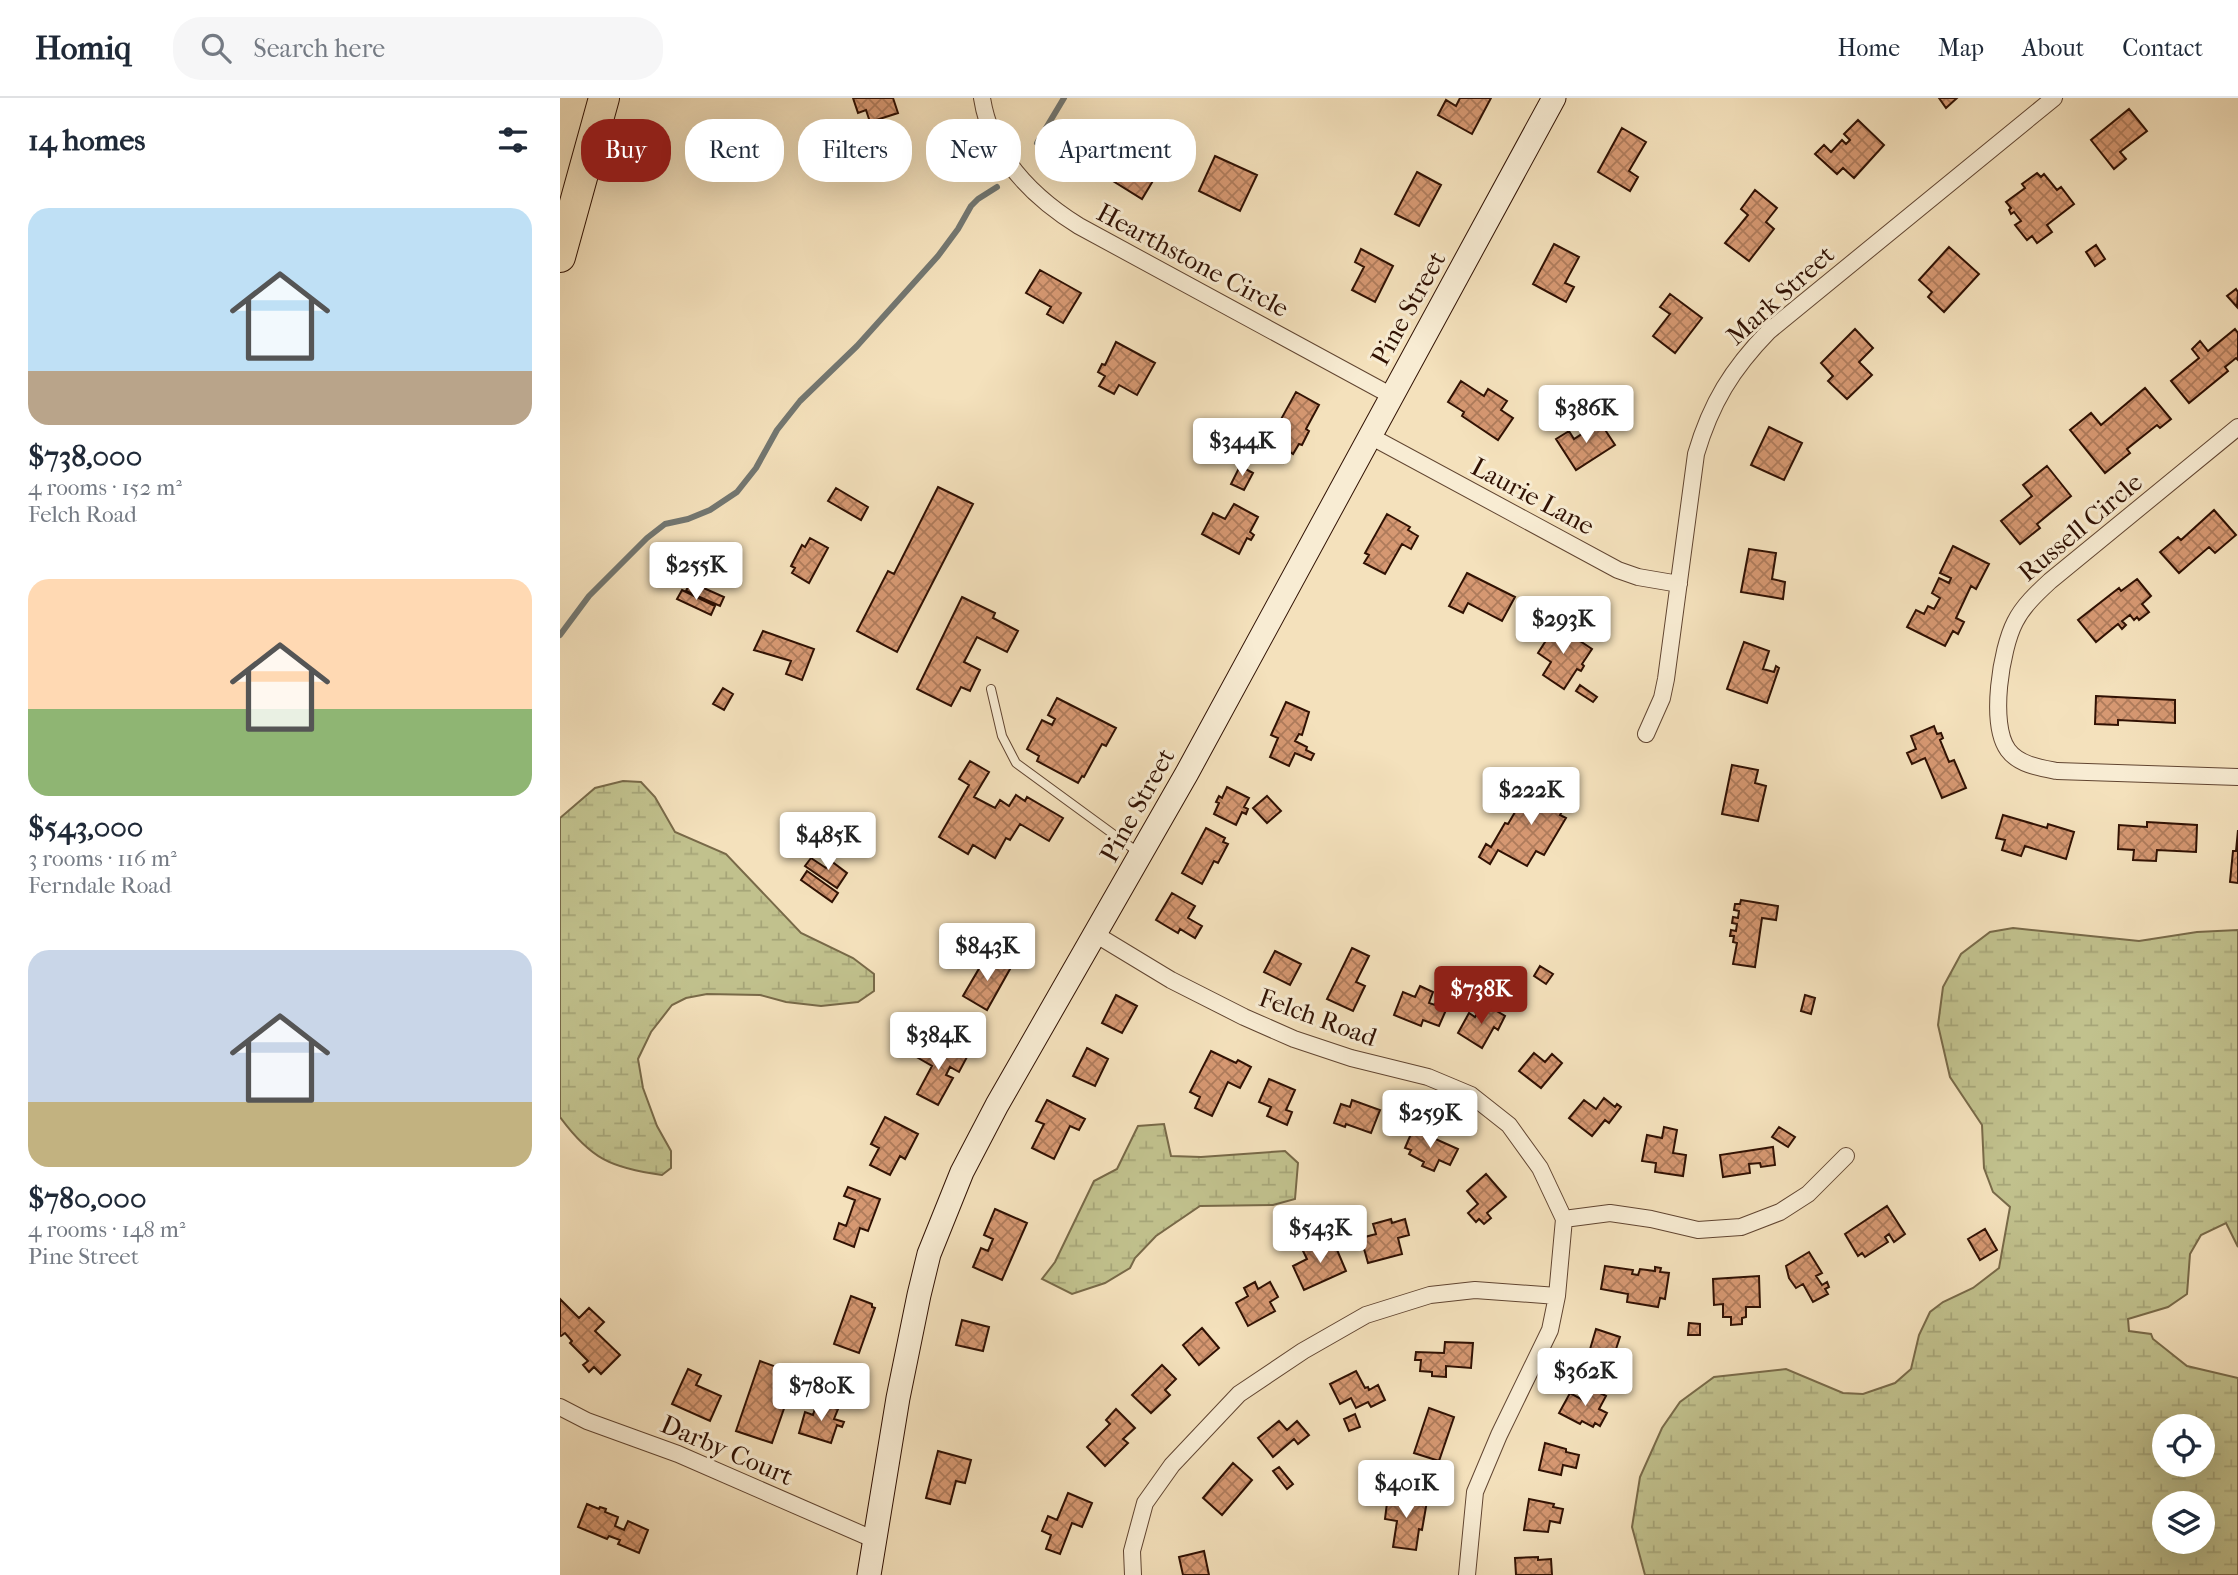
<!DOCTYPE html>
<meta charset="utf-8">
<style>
body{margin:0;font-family:"IM FELL French Canon",serif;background:#f6f6f7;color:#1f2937;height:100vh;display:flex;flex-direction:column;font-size:26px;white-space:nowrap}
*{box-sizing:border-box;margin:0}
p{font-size:23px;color:#747a83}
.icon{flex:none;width:38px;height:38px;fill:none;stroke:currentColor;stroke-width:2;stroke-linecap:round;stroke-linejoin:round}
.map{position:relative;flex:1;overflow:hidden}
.panel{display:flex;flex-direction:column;background:#fff;width:560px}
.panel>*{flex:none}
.top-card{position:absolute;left:21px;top:21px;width:665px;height:63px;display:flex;gap:14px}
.controls{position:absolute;left:1592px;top:1316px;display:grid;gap:14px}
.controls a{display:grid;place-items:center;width:63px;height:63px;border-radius:50%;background:#fff;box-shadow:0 7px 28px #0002;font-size:35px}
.price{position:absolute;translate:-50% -60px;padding:0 16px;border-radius:7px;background:#fff;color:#222;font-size:23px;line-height:46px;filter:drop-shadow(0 2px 4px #0008)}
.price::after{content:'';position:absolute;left:50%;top:42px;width:21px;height:16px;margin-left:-10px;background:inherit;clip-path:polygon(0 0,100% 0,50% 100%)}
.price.current{background:#8f2418;color:#fff}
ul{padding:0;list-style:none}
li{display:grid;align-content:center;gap:14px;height:371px;padding:0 28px}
li span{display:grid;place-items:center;height:217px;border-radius:21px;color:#555}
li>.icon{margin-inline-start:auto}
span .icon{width:126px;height:126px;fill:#fffc;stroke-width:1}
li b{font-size:30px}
h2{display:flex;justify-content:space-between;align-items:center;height:84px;padding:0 28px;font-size:30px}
.tag{padding:0 24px;border-radius:28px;background:#fff;box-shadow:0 7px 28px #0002;font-size:24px;line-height:63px}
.tag.current{background:#8f2418;color:#fff}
header{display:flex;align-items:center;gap:42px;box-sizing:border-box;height:98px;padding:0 35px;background:#fff;border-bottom:2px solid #e0e1e3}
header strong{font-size:33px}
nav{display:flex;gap:38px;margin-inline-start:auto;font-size:24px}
.search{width:490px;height:63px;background:#f6f6f7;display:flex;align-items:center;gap:18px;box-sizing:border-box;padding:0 24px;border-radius:28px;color:#747a83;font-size:26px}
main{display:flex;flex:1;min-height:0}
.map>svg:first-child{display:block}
.wetland{fill:url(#wetland-marsh);stroke:#786948;stroke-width:2;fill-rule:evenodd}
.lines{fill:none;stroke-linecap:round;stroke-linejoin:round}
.stream{stroke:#737771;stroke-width:6}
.building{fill:url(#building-cross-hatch);stroke:#301103;stroke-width:2}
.service-casing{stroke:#614531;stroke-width:10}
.minor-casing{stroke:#614531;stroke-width:18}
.secondary-casing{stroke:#301103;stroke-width:25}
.motorway-casing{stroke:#301103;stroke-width:32}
.service{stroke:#f8ecd3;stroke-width:8}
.minor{stroke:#f8ecd3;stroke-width:16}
.secondary{stroke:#f8ecd3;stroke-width:23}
.motorway{stroke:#f4e1bc;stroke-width:30}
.labels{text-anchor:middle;stroke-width:6;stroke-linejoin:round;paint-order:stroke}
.street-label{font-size:26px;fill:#301103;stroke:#f8ecd3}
</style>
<header>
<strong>Homiq</strong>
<div class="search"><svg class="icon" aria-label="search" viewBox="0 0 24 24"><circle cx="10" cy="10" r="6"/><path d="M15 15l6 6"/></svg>Search here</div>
<nav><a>Home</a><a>Map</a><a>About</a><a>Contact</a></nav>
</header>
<main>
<section class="panel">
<h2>14 homes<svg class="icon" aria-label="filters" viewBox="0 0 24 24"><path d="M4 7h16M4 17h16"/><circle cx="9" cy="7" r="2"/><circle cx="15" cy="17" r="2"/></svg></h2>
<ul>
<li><span style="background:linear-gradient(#bfe0f5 75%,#b9a48a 0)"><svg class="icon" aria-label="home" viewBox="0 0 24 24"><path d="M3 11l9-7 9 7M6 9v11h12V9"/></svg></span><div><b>$738,000</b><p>4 rooms · 152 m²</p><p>Felch Road</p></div></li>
<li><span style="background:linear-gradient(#ffd9b3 60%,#8fb573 0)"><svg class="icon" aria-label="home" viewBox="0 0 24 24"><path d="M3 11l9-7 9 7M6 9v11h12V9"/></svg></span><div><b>$543,000</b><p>3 rooms · 116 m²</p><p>Ferndale Road</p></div></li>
<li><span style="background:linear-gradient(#c9d6e8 70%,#c2b280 0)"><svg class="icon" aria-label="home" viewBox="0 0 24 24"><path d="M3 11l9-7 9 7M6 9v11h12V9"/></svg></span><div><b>$780,000</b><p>4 rooms · 148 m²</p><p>Pine Street</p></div></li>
</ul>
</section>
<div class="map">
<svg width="1678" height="1477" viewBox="0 0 1678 1477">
<defs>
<pattern id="wetland-marsh" width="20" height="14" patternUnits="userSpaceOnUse" patternTransform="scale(1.75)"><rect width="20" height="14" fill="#c1c18d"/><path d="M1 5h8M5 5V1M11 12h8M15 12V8" fill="none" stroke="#a6a578"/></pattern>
<pattern id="building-cross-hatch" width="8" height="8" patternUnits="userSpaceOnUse" patternTransform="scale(1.75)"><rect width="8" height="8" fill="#d69872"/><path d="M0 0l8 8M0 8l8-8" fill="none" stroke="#ae7b5b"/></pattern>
</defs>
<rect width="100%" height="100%" fill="#f4e1bc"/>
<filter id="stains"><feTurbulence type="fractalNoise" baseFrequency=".00286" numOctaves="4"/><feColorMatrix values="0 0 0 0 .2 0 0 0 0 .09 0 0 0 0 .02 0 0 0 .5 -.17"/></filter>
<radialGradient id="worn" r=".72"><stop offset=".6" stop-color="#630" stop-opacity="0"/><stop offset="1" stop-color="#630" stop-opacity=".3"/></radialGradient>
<!-- wetland -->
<path class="wetland" d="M63,683L81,684L95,699L115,734L166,756L241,835L293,860L314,876V893L298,904L261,908L226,904L200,897L147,896L126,900L112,907L91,934L78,961L83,990L97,1028L111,1053V1070L102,1077C51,1070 31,1061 0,1019V720L35,690Z
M1453,830L1579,843L1637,834L1678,832V1149L1666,1125L1641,1137L1630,1156L1627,1196L1608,1209L1568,1221L1569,1233L1591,1236L1593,1241L1627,1268L1678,1280V1477H1085L1072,1429L1080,1379L1102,1330L1120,1304L1154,1279L1226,1271L1283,1295L1303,1296L1335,1285L1351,1271L1359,1237L1370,1214L1383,1204L1413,1190L1439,1170L1450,1109L1433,1094L1424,1070L1422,1027L1390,979L1378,927L1383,889L1401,856L1430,834ZM1643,1328V1367H1605V1328ZM1605,1405H1643V1444H1605Z
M604,1026L611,1058L641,1059L725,1053L738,1065L735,1101L713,1107L640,1108L596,1138L575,1160L570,1170L545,1185L512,1196L482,1181L495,1164L534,1083L557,1071L578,1028Z"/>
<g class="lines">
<!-- stream -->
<path class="stream" d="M477,45L504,0
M0,537L29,498L87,440L105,426L128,421L150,412L177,394L196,370L217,332L240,303L297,248L378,158L398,131L411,108L418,101L437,89"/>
</g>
<!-- building -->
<path class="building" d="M293,0H333L338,15L310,24L306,12L298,15Z
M900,0H931L912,36L878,17L886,2L896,8Z
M1379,0H1397L1386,10Z
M1569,11L1587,33L1560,54L1566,61L1554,71L1531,42Z
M1298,22L1324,47L1294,80L1283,70L1277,76L1255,56L1264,47L1271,54L1282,42L1286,46L1290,42L1284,36Z
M1062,30L1086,44L1069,73L1078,79L1070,93L1038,74Z
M544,50L562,61L565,56L597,76L582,101L532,70Z
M655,58L697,77L680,113L639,93Z
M857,74L881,87L859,128L835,116Z
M1477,75L1481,79L1484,76L1497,92L1501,89L1514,106L1487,127L1492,134L1477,145L1472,138L1467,142L1455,127L1461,123L1454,114L1451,116L1449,112L1451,110L1446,104L1465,90L1462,86Z
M1195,92L1217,110L1206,124L1214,131L1189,163L1165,145L1188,117L1181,111Z
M994,146L1019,159L1005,185L1014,189L1006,204L973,186Z
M1536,147L1545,161L1535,168L1526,154Z
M1389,149L1419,176L1384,214L1368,199L1372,194L1359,182Z
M801,151L833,168L815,204L792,192L804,169L795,164Z
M480,172L521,195L503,225L487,216L491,209L466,195Z
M1676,191L1678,194L1677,209L1667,198Z
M1110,196L1142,220L1115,255L1093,238L1110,216L1100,209Z
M1295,231L1313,250L1299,264L1312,277L1287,301L1268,283L1273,278L1261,265Z
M1675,231L1678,235V262L1676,260L1665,269L1668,273L1629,305L1611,283L1639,260L1632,251L1640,243L1648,253Z
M556,244L595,265L577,297L559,287L554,296L539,288L545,278L538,274L542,266L545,267Z
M901,283L924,298L928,291L947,303L941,312L953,320L938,342L902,318L904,314L888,304Z
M1585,290L1611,321L1600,330L1597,327L1567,351L1570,355L1545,375L1510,332L1531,315L1541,327Z
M736,294L759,307L746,331L749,333L742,347L739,346L733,356L730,354L723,365L703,354Z
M1040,324L1055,347L1016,372L996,341L1009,333L1014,341Z
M1209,329L1242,345L1224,382L1191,367Z
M680,368L693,375L684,392L671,386Z
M1487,368L1511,398L1477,426L1480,430L1460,446L1441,423L1472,398L1463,387Z
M378,389L413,406L337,554L297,533L328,473L334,476Z
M276,390L308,409L301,422L268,403Z
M674,406L698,419L690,434L694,437L691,442L687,440L679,456L642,436L653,415L665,421Z
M1654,412L1676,437L1655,455L1649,449L1619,475L1600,454L1618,439L1621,442Z
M827,416L850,429L848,432L858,438L851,451L842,446L825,476L804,465L809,457L805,455Z
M250,440L268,450L249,485L232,475L235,470L231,468L242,447L245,449Z
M1393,448L1429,466L1416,491L1411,488L1396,520L1404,524L1398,536L1393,533L1385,548L1347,529L1356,512L1364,516L1368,508L1374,511L1380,500L1372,495L1379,480L1389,485L1391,480L1380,475Z
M1189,451L1216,455L1212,481L1225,484L1223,501L1181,494Z
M146,467L168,478L165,486L142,475Z
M907,475L955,499L942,523L908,505L903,515L889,508Z
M1577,481L1591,498L1582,506L1589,514L1579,522L1577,519L1574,522L1570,517L1562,523L1566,527L1562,531L1558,526L1536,544L1518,522L1559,490L1561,493Z
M130,484L164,499L160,508L126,493Z
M122,492L155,508L151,517L117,501Z
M402,499L435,515L433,520L458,533L447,554L417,539L404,564L420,572L410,593L401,589L391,608L357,591Z
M996,527L1032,551L1022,566L1024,568L1021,573L1017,571L1004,591L983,577L991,564L978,555Z
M203,533L254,551L242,582L226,576L231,563L194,552Z
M1184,544L1209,553L1203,571L1214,574L1216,568L1219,570L1207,605L1167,591Z
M1020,587L1037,599L1033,604L1016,593Z
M163,590L173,596L164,612L153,606Z
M1536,598L1615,602V625L1558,622V627L1535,626Z
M497,600L556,630L546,648L542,646L524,679L522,678L518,685L477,663L479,658L467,651L482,622L492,627L495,621L488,617Z
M726,604L749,614L742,637L739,636L735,643L747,649L746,652L754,656L751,662L735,655L729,668L710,659L718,640L711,637Z
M1374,628L1377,636L1381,635L1383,640L1380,642L1389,664L1394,662L1406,690L1382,700L1365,660L1352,666L1347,655L1356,651L1351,638Z
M410,663L429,674L414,699L435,710L440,702L449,708L456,697L465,703L467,699L503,720L489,743L460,726L450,742L446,740L435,760L413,747L408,756L379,739L409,687L399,681Z
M1172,667L1198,672L1195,685L1206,688L1198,723L1162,716Z
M989,685L1011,698L1000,717L1006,720L984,757L976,753L967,768L938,752L930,766L919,759L926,746L931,749L945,725L948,726L965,697L977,704Z
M667,689L689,700L684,709L688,711L686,716L682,714L676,727L654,716L659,705L656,704L659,698L662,700Z
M707,698L721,713L707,725L693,710Z
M1443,717L1487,730L1488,726L1514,734L1506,761L1465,748L1461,758L1442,752L1445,742L1436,740Z
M1587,724L1637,727L1636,754L1597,752L1596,763L1573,762L1574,752L1558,751L1559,727L1587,729Z
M646,730L665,740L663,744L668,746L658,765L654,763L642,786L622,775Z
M1678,732V785L1670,784L1673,753H1676Z
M251,760L266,770L271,763L287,775L277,790L245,768Z
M247,773L278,795L272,804L241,782Z
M612,795L635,808L628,820L642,828L635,840L620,831L618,835L596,822Z
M1181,802L1218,808L1216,822L1202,820L1195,869L1173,866L1177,845L1173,844L1174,838H1170L1171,832L1176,833L1177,826L1172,825L1173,819L1178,820L1179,813L1174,812L1175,806H1180Z
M792,850L809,858L796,884L805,888L793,913L767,901Z
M715,853L741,866L730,887L704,874Z
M427,857L450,871L427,912L403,898Z
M980,868L993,876L986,886L974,878Z
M860,888L873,894L869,905L875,907L877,901L885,905L883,910L886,912L879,928L863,922L861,928L834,917L843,894L855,899Z
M556,897L577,908L562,935L542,925Z
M1245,897L1255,900L1251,916L1241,913Z
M928,908L945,918L938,932L934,929L922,950L898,935L909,915L915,919L920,911L924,913Z
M359,947L380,958L386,948L407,959L399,974L390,969L386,977L393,980L378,1007L357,996L372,968L353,957Z
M527,950L548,961L535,988L513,978Z
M651,953L676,965L678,962L691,969L680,990L668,984L652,1018L635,1010L640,999L630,994Z
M974,955L985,964L992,956L1002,965L981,990L959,973Z
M709,981L735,992L726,1012L732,1014L727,1027L707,1018L711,1009L699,1004Z
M1044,1000L1055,1009L1057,1006L1061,1009L1049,1025L1045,1022L1032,1038L1009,1020L1024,1002L1036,1011Z
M487,1002L525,1021L519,1032L510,1028L494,1061L472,1050L484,1026L476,1023Z
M792,1002L820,1012L811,1035L786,1026L785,1029L774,1025L781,1006L790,1009Z
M325,1019L358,1036L345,1061L340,1058L330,1077L310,1067L319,1050L311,1046Z
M1104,1029L1117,1032L1113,1055L1126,1057L1123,1078L1095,1074L1096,1065L1082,1063L1087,1037L1102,1040Z
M1219,1029L1235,1039L1228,1049L1212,1039Z
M853,1031L898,1051L890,1067L879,1062L874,1073L862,1068L864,1064L849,1056L851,1052L845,1050Z
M1213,1049L1215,1067L1201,1069L1200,1065L1189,1066L1190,1075L1163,1079L1160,1057Z
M926,1076L946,1099L927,1115L931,1120L924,1126L919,1121L916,1124L908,1115L918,1106L907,1093Z
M288,1089L320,1101L308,1133L300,1130L294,1149L274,1141L279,1125L286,1128L295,1102L284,1098Z
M1327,1108L1345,1136L1334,1144L1329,1136L1325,1139L1328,1144L1305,1159L1302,1155L1298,1158L1285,1136Z
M435,1111L467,1125L442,1182L413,1169L421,1150L428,1153L433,1141L424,1137Z
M831,1121L832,1125L845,1121L849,1137L838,1140L842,1156L808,1165L801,1140L816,1136L813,1126Z
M1425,1131L1437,1152L1420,1162L1408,1141Z
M772,1140L786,1173L744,1192L733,1168L747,1161L743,1153Z
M1249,1154L1262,1175L1256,1178L1262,1187L1267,1184L1269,1189L1265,1191L1268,1196L1253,1204L1243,1186L1236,1190L1229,1180L1226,1168Z
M1045,1168L1073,1172L1072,1176L1078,1177L1080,1171L1095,1173V1169L1101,1170L1100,1174L1109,1175L1105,1201L1100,1200L1098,1209L1067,1204L1068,1196L1041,1191Z
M1199,1178L1200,1209H1186V1219L1182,1220V1226L1171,1227V1219H1163V1206L1154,1207L1153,1181Z
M695,1184L698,1191L710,1184L718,1199L710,1204L715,1213L688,1228L676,1205L688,1198L684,1190Z
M291,1198L312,1206V1209L315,1210L299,1255L274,1246Z
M0,1201L19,1220L29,1210L44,1224L35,1233L60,1257L41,1276L34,1269L29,1274L23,1267L28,1263L10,1245L12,1243L5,1235L1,1238L0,1237Z
M402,1222L429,1229L423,1253L396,1247Z
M1129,1225L1140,1226V1237H1128Z
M642,1230L659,1250L639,1267L623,1247Z
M1036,1231L1060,1239L1051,1266L1028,1258Z
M885,1244L913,1245L911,1270L886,1268V1279L872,1278V1274L860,1273L861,1262H855L856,1254L884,1255Z
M200,1263L236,1276L212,1345L176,1333Z
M602,1267L616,1281L605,1292L610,1297L591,1315L572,1297Z
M128,1271L141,1277L136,1287L161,1298L150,1323L112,1306Z
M796,1273L805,1290L808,1289L809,1292L818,1287L825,1302L811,1309L808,1304L796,1310L791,1300L780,1306L770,1286Z
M1029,1289L1046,1298L1039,1311L1047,1315L1040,1328L1035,1325L1033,1329L1022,1323L1020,1326L999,1315L1010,1295L1023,1302Z
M257,1304L278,1311L274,1321L284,1324L282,1329L277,1327L271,1345L239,1335L245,1314L253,1317Z
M869,1310L894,1319L879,1363L854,1355Z
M556,1311L575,1330L563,1341L568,1345L545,1368L527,1349L550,1326L546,1322Z
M795,1316L800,1329L789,1333L784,1321Z
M719,1323L727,1332L737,1323L749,1337L738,1346L734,1341L713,1359L698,1340Z
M985,1345L1006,1351V1354L1019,1357L1016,1370L1003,1367L1001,1377L979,1372Z
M378,1353L411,1362L405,1385L396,1383L390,1406L366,1400Z
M673,1365L692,1382L662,1417L643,1400Z
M719,1369L733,1386L727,1391L713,1373Z
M508,1395L532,1405L522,1429L512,1425L500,1456L486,1451L491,1437L482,1433L488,1418L497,1422Z
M828,1397L867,1403L862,1432L859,1431L856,1452L833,1449L837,1423L825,1421Z
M969,1401L994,1406L993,1409L1003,1411L1000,1425L990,1423L988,1434L964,1432Z
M27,1406L39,1411L40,1409L46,1411L45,1414L58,1419L55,1428L64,1432L68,1423L88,1432L79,1455L58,1446L60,1442L49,1438L47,1441L18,1429Z
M644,1453L649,1477H623L619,1459Z
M978,1459V1462L991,1461L992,1477H956L955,1460Z"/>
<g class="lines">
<!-- service casing -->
<g class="service-casing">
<path id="service" d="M431,591L442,638L456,665L579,755"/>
</g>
<!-- minor casing -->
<g class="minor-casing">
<path id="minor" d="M422,0C431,58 471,98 519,128L832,298
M1678,329L1490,483C1477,495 1463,508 1455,524C1441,551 1429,626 1448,652C1459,667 1481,670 1497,673L1678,679
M810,338L1058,472L1078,479L1119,486
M1086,636L1102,600L1106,581L1136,356C1151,305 1172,271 1209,233L1494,0
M535,836L611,882L684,919L734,941L791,960L868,979L911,997L949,1027L980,1070L1004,1121L997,1198L990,1232L939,1337L915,1394L907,1477
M1004,1121L1050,1115L1091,1121L1138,1132L1181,1129L1220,1114L1248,1096L1286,1058
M0,1309L27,1323L118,1356L315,1442
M573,1477L572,1453L585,1405L612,1367L679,1296L743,1253L806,1217L870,1197L915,1192L997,1198"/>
</g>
<!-- secondary casing -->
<g class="secondary-casing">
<path id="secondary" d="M309,1477L338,1300L359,1197L369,1156L402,1074L437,1007L627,675L994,0"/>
</g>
<!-- motorway casing -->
<g class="motorway-casing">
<path id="motorway" d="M0,159L44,0"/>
</g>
<!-- service -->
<use href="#service" class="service"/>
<!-- minor -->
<use href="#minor" class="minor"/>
<!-- secondary -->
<use href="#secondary" class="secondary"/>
<!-- motorway -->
<use href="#motorway" class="motorway"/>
</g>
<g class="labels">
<!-- street labels -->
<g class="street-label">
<text transform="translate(633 162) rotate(28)" y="9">Hearthstone Circle</text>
<text transform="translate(1220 197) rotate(-42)" y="9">Mark Street</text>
<text transform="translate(848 210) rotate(-61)" y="9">Pine Street</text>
<text transform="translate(973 398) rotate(28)" y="9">Laurie Lane</text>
<text transform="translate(1520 429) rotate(-40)" y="9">Russell Circle</text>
<text transform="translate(577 707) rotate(-61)" y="9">Pine Street</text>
<text transform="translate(758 919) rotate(20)" y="9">Felch Road</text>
<text transform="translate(167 1352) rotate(23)" y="9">Darby Court</text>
</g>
</g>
<rect width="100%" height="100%" filter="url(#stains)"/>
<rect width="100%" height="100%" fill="url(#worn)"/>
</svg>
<div class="controls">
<a><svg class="icon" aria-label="locate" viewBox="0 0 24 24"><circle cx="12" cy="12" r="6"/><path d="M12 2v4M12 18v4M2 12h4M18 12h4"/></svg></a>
<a><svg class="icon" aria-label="layers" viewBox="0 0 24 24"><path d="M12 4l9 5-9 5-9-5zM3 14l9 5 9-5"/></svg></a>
</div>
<b class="price" style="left:1026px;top:347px">$386K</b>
<b class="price" style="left:682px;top:380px">$344K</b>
<b class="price" style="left:136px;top:504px">$255K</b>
<b class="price" style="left:1003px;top:558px">$293K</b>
<b class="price" style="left:971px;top:729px">$222K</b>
<b class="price" style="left:268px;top:774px">$485K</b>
<b class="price" style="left:427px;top:885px">$843K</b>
<b class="price current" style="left:921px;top:928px">$738K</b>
<b class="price" style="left:378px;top:974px">$384K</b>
<b class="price" style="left:870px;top:1052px">$259K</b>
<b class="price" style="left:760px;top:1167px">$543K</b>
<b class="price" style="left:1025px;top:1310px">$362K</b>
<b class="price" style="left:261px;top:1325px">$780K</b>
<b class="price" style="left:846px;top:1422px">$401K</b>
<div class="top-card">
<a class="tag current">Buy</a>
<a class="tag">Rent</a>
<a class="tag">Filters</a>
<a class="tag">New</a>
<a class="tag">Apartment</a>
</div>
</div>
</main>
